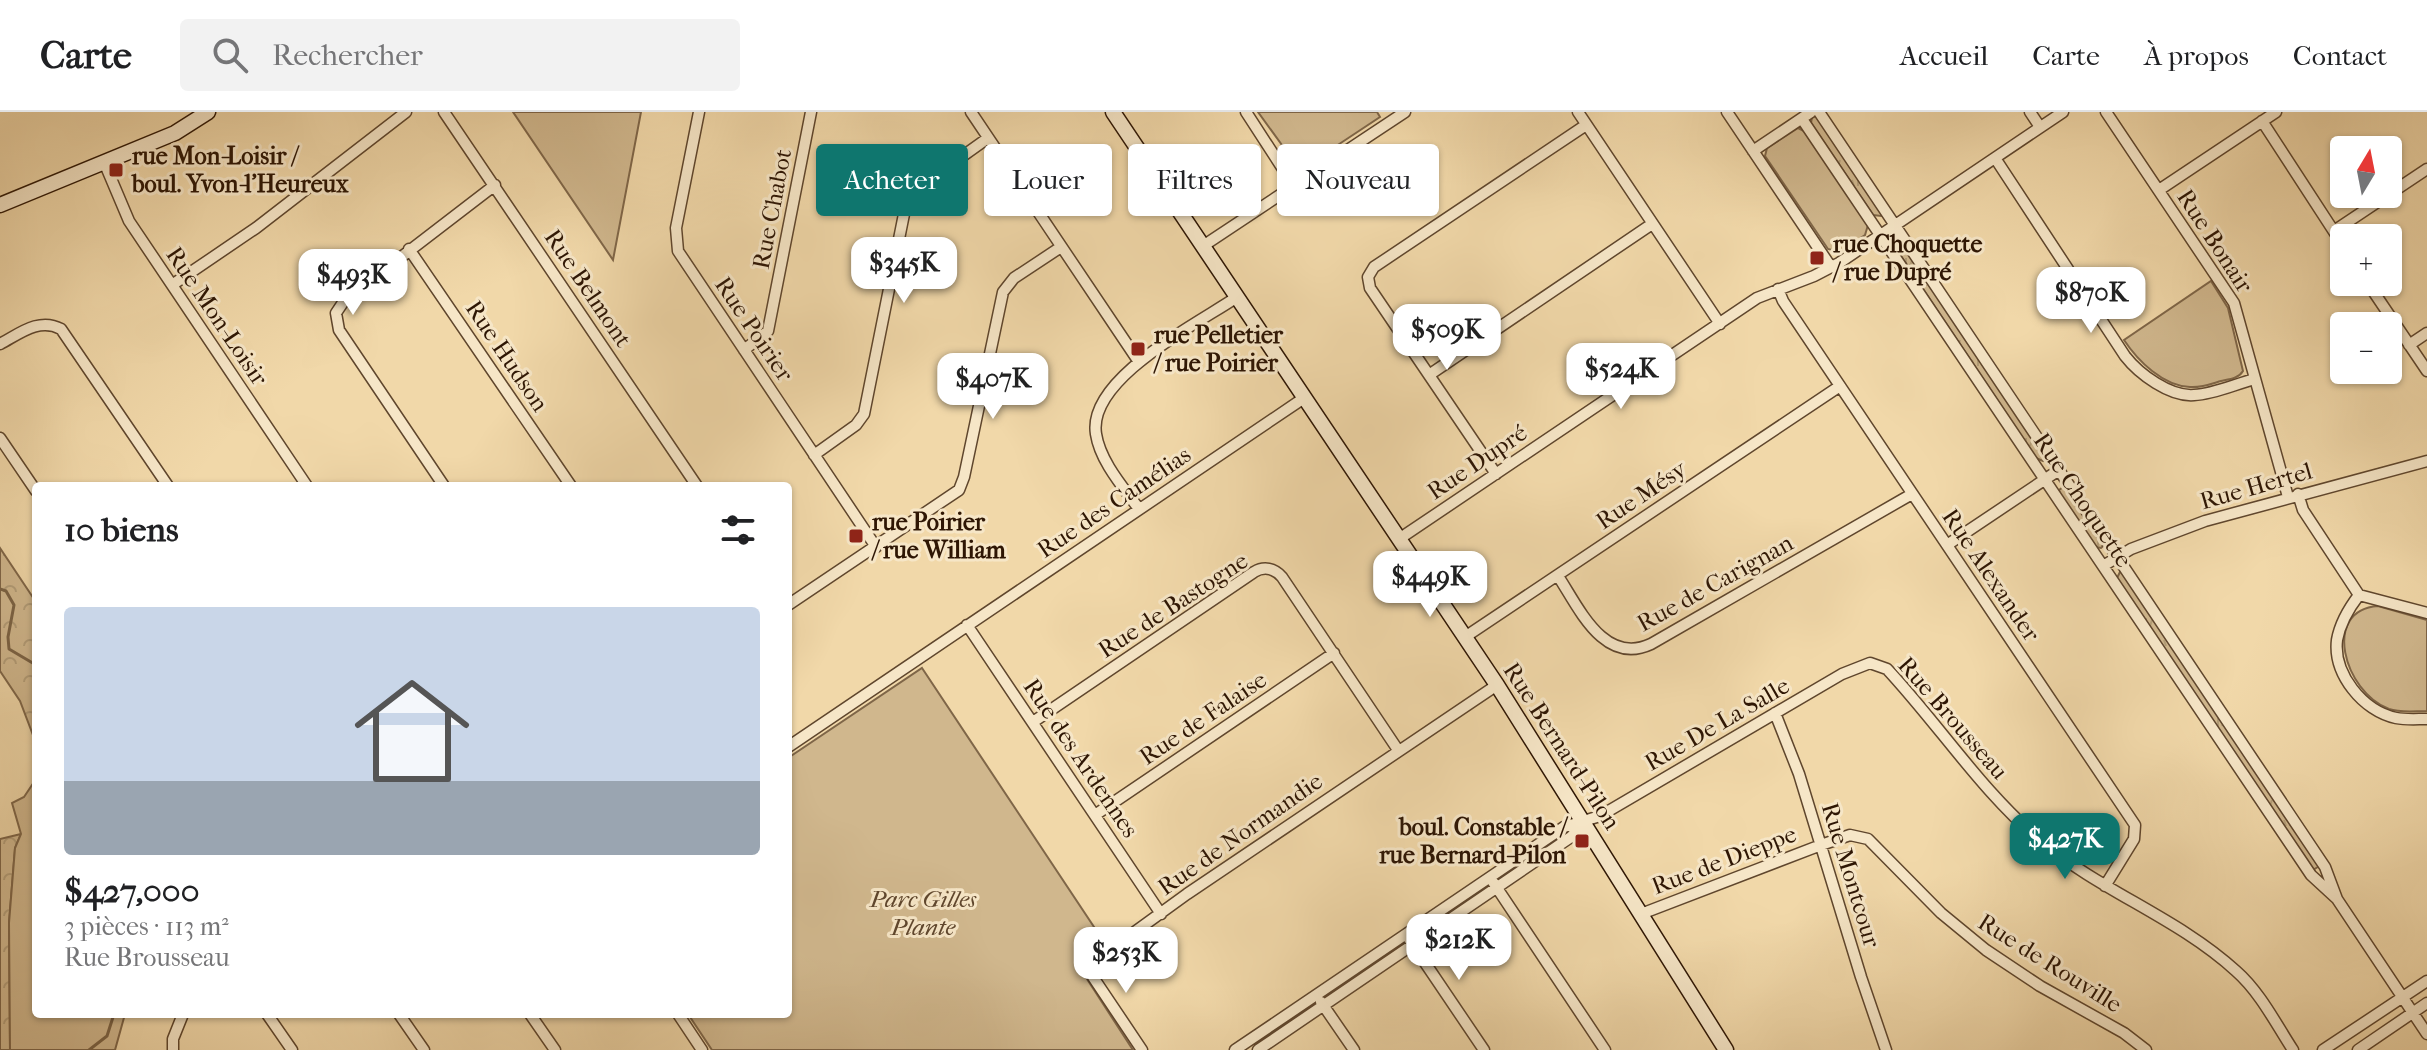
<!DOCTYPE html>
<html lang="fr">
<meta charset="utf-8">
<style>
body{margin:0;font-family:"IM FELL French Canon",serif;background:#f2f2f2;color:#202124;height:100vh;display:flex;flex-direction:column;font-size:30px;white-space:nowrap}
*{box-sizing:border-box;margin:0}
p{font-size:26px;color:#757577}
.icon{flex:none;width:44px;height:44px;fill:none;stroke:currentColor;stroke-width:2;stroke-linecap:round;stroke-linejoin:round}
.map{position:relative;flex:1;overflow:hidden}
.side{position:absolute;left:32px;top:370px;width:760px;height:536px;display:flex;flex-direction:column;background:#fff;border-radius:8px;box-shadow:0 2px 6px #0004}
.side>*{flex:none}
.top-card{position:absolute;left:816px;top:32px;width:760px;height:72px;display:flex;gap:16px}
.needle{width:52px;rotate:10deg}
.tools{position:absolute;left:2330px;top:24px;display:grid;gap:16px}
.tools a{display:grid;place-items:center;width:72px;height:72px;border-radius:8px;background:#fff;box-shadow:0 2px 6px #0004;font-size:40px}
.price{position:absolute;translate:-50% -68px;padding:0 18px;border-radius:16px;background:#fff;color:#222;font-size:26px;line-height:52px;filter:drop-shadow(0 2px 4px #0008)}
.price::after{content:'';position:absolute;left:50%;top:48px;width:24px;height:18px;margin-left:-12px;background:inherit;clip-path:polygon(0 0,100% 0,50% 100%)}
.price.selected{background:#0f766e;color:#fff}
ul{padding:0;list-style:none}
li{display:grid;align-content:center;gap:16px;height:424px;padding:0 32px}
li span{display:grid;place-items:center;height:248px;border-radius:8px;color:#555}
li>.icon{margin-inline-start:auto}
span .icon{width:144px;height:144px;fill:#fffc;stroke-width:1}
li b{font-size:34px}
h2{display:flex;justify-content:space-between;align-items:center;height:96px;padding:0 32px;font-size:34px}
.chip{padding:0 28px;border-radius:8px;background:#fff;box-shadow:0 2px 6px #0004;font-size:28px;line-height:72px}
.chip.selected{background:#0f766e;color:#fff}
header{display:flex;align-items:center;gap:48px;box-sizing:border-box;height:112px;padding:0 40px;background:#fff;border-bottom:2px solid #e0e0e0}
header strong{font-size:38px}
nav{display:flex;gap:44px;margin-inline-start:auto;font-size:28px}
.search{width:560px;height:72px;background:#f2f2f2;display:flex;align-items:center;gap:20px;box-sizing:border-box;padding:0 28px;border-radius:8px;color:#757577;font-size:30px}
.map>svg:first-child{display:block}
.grass{fill:url(#grass-tufts);stroke:#7f6648;stroke-width:2}
.forest{fill:url(#forest-crowns);stroke:#7f6648;stroke-width:2}
.park{fill:#d0b78d;stroke:#7f6648;stroke-width:2}
.lines{fill:none;stroke-linecap:round;stroke-linejoin:round}
.stream{stroke:#7b6345;stroke-width:3}
.street-casing{stroke:#5f462d;stroke-width:13}
.secondary-casing{stroke:#2e1604;stroke-width:17}
.street{stroke:#f6e6c7;stroke-width:10}
.secondary{stroke:#f6e6c7;stroke-width:14}
.poi-dot{fill:#8f2418;stroke:#f6e6c7;stroke-width:3}
.labels{text-anchor:middle;stroke-width:6;stroke-linejoin:round;paint-order:stroke}
.poi-label{font-size:24px;font-weight:bold;fill:#2e1604;stroke:#f6e6c7;text-anchor:start}
.street-label{font-size:24px;fill:#2e1604;stroke:#f6e6c7}
.park-label{font-size:24px;font-style:italic;fill:#5f462d;stroke:#f6e6c7}
</style>
<header>
<strong>Carte</strong>
<div class="search"><svg class="icon" aria-label="search" viewBox="0 0 24 24"><circle cx="10" cy="10" r="6"/><path d="M15 15l6 6"/></svg>Rechercher</div>
<nav><a>Accueil</a><a>Carte</a><a>À propos</a><a>Contact</a></nav>
</header>
<div class="map">
<svg width="2427" height="938" viewBox="0 0 2427 938">
<defs>
<pattern id="grass-tufts" width="24" height="20" patternUnits="userSpaceOnUse" patternTransform="scale(2)"><rect width="24" height="20" fill="#d0b78d"/><path d="M3 7l-1-3M5 7V3M7 7l1-3M15 17l-1-3M17 17v-4M19 17l1-3" fill="none" stroke="#b39d78"/></pattern>
<pattern id="forest-crowns" width="20" height="18" patternUnits="userSpaceOnUse" patternTransform="scale(2)"><rect width="20" height="18" fill="#d0b78d"/><path d="M2 6a3 3 0 1 1 6 0M12 15a3 3 0 1 1 6 0" fill="none" stroke="#b39d78"/></pattern>
</defs>
<rect width="100%" height="100%" fill="#f1d8a9"/>
<filter id="stains"><feTurbulence type="fractalNoise" baseFrequency=".0025" numOctaves="4"/><feColorMatrix values="0 0 0 0 .2 0 0 0 0 .09 0 0 0 0 .02 0 0 0 .5 -.17"/></filter>
<radialGradient id="worn" r=".72"><stop offset=".6" stop-color="#630" stop-opacity="0"/><stop offset="1" stop-color="#630" stop-opacity=".3"/></radialGradient>
<!-- grass -->
<path class="grass" d="M1816,4L1882,101L1881,104L1873,103L1811,11L1812,5Z
M1898,129H1901L2046,346L2043,349L2036,346L1895,135Z
M2065,374L2104,433L2101,436L2096,435L2060,382L2059,378Z
M2120,460L2124,461L2321,753L2313,758L2117,466Z"/>
<!-- forest -->
<path class="forest" d="M0,436L36,490V631L20,589L0,559Z
M21,722L15,736L9,811L10,938H0V727Z"/>
<!-- park -->
<path class="park" d="M513,0H641L613,148Z
M1258,0H1377L1380,5L1300,58Z
M1798,16L1804,19L1868,113L1865,123L1839,140L1828,137L1765,44L1767,36Z
M2211,169L2228,196L2243,259C2239,266 2230,267 2221,269C2211,272 2201,276 2190,275C2163,274 2138,249 2124,228Z
M2378,494L2427,508V599C2414,599 2401,601 2389,597C2344,580 2321,498 2378,494Z
M922,556L1106,833C1093,842 1084,848 1085,864L1133,938H712L688,902H788V646Z
M36,667V902H125L115,938H10L9,811L15,736L21,722L12,691L24,685Z"/>
<g class="lines">
<!-- stream -->
<path class="stream" d="M0,477L6,479L14,493L8,525L9,537L36,553
M89,938L107,924L114,902"/>
<!-- street casing -->
<g class="street-casing">
<path id="street" d="M444,0L697,374
M699,0L676,116L678,139L876,435
M971,0L1139,250
M1246,0L1294,74
M1578,0L1720,212
M1727,0L1831,155
M1819,0L2325,755L2337,787L2427,922
M2030,0L2040,15
M2106,0L2234,191L2288,385
M1802,7L2311,763L2336,786
M2262,9L2344,135
M1753,39L1811,0
M1995,46L2125,244C2139,262 2170,285 2194,283C2215,282 2235,272 2255,267
M104,50L129,109L307,374
M2159,78L2276,0
M2334,119L2427,57
M1203,134L1405,0
M409,137L571,374
M2367,170L2427,259
M172,173L256,116L406,0
M1778,177L1783,189L2135,713L2134,727L2105,774
M0,232C19,222 39,205 61,217L168,374
M2409,233L2427,221
M744,238L768,219L811,0
M1429,263L1652,112
M0,326L36,379
M814,343L856,313L864,302L906,92L911,81L988,26
M1496,362L1370,176L1368,165L1374,155L1586,13
M444,374L339,218L336,201L344,189L495,73
M2298,382L2303,398L2359,483L2427,501
M1139,397C1123,375 1100,349 1096,322C1087,267 1197,212 1237,185
M1399,427L1757,186L1814,164L1839,151L2063,0
M1947,433L2059,358
M2103,454L2131,437L2205,409L2427,349
M1558,464C1579,496 1604,554 1651,532L1912,382
M2359,483C2349,496 2340,511 2337,528C2333,562 2363,599 2396,606C2406,608 2417,607 2427,607
M788,493L959,378L964,365L1003,180L1014,166L1061,135
M967,513L1161,802
M1465,525L1840,274
M1775,601L1799,662L1861,865L1886,938
M1033,610L1254,460C1264,454 1274,456 1282,465L1398,638
M788,635L1304,286
M1095,703L1334,541
M1493,770L1605,938
M1641,802L1821,733L1850,723L1868,727L1941,801L1986,838L2040,874L2124,921L2146,938
M1409,827L1484,938
M1321,890L1354,938
M267,902L292,938
M399,902L424,938
M530,902L555,938
M678,902L702,938
M173,938V927L183,902
M1142,938L1093,865L1092,856L1096,848L1187,782L1497,573
M1235,938L1564,715L1600,704L1842,562L1870,551L1887,557C1940,614 1982,680 2042,730C2102,780 2178,806 2236,859C2260,880 2276,912 2293,938
M1258,938L1571,725L1583,711
M2323,938L2427,869
M2358,938L2427,891"/>
</g>
<!-- secondary casing -->
<g class="secondary-casing">
<path id="secondary" d="M1113,0L1497,573L1726,938
M0,93L175,21L208,0"/>
</g>
<!-- street -->
<use href="#street" class="street"/>
<!-- secondary -->
<use href="#secondary" class="secondary"/>
</g>
<!-- markers -->
<g class="poi-dot">
<rect x="108" y="50" width="16" height="16" rx="4"/>
<rect x="1809" y="138" width="16" height="16" rx="4"/>
<rect x="1130" y="229" width="16" height="16" rx="4"/>
<rect x="848" y="416" width="16" height="16" rx="4"/>
<rect x="1574" y="721" width="16" height="16" rx="4"/>
</g>
<g class="labels">
<!-- poi labels -->
<g class="poi-label">
<text x="132" y="52">rue Mon-Loisir /<tspan x="132" dy="28">boul. Yvon-l'Heureux</tspan></text>
<text x="1833" y="140">rue Choquette<tspan x="1833" dy="28">/ rue Dupré</tspan></text>
<text x="1154" y="231">rue Pelletier<tspan x="1154" dy="28">/ rue Poirier</tspan></text>
<text x="872" y="418">rue Poirier<tspan x="872" dy="28">/ rue William</tspan></text>
<text x="1566" y="723" text-anchor="end">boul. Constable /<tspan x="1566" dy="28">rue Bernard-Pilon</tspan></text>
</g>
<!-- street labels -->
<g class="street-label">
<text transform="translate(772 97) rotate(-79)" y="8">Rue Chabot</text>
<text transform="translate(2215 129) rotate(57)" y="8">Rue Bonair</text>
<text transform="translate(588 176) rotate(56)" y="8">Rue Belmont</text>
<text transform="translate(217 204) rotate(56)" y="8">Rue Mon-Loisir</text>
<text transform="translate(754 217) rotate(56)" y="8">Rue Poirier</text>
<text transform="translate(507 244) rotate(56)" y="8">Rue Hudson</text>
<text transform="translate(1477 350) rotate(-34)" y="8">Rue Dupré</text>
<text transform="translate(2256 374) rotate(-16)" y="8">Rue Hertel</text>
<text transform="translate(1641 383) rotate(-34)" y="8">Rue Mésy</text>
<text transform="translate(2083 388) rotate(56)" y="8">Rue Choquette</text>
<text transform="translate(1114 390) rotate(-34)" y="8">Rue des Camélias</text>
<text transform="translate(1991 463) rotate(56)" y="8">Rue Alexander</text>
<text transform="translate(1715 471) rotate(-29)" y="8">Rue de Carignan</text>
<text transform="translate(1173 493) rotate(-33)" y="8">Rue de Bastogne</text>
<text transform="translate(1203 606) rotate(-34)" y="8">Rue de Falaise</text>
<text transform="translate(1953 606) rotate(49)" y="8">Rue Brousseau</text>
<text transform="translate(1717 612) rotate(-30)" y="8">Rue De La Salle</text>
<text transform="translate(1562 634) rotate(57)" y="8">Rue Bernard-Pilon</text>
<text transform="translate(1081 646) rotate(56)" y="8">Rue des Ardennes</text>
<text transform="translate(1240 722) rotate(-35)" y="8">Rue de Normandie</text>
<text transform="translate(1724 748) rotate(-21)" y="8">Rue de Dieppe</text>
<text transform="translate(1851 763) rotate(73)" y="8">Rue Montcour</text>
<text transform="translate(2050 851) rotate(32)" y="8">Rue de Rouville</text>
</g>
<!-- park labels -->
<g class="park-label">
<text x="923" y="795">Parc Gilles<tspan x="923" dy="28">Plante</tspan></text>
</g>
</g>
<rect width="100%" height="100%" filter="url(#stains)"/>
<rect width="100%" height="100%" fill="url(#worn)"/>
</svg>
<div class="tools">
<a><svg class="needle" viewBox="-14 -14 28 28"><path d="M0-13l5 13h-10z" fill="#e53935"/><path d="M0 13l5-13h-10z" fill="#757577"/></svg></a>
<a>+</a>
<a>−</a>
</div>
<b class="price" style="left:904px;top:193px">$345K</b>
<b class="price" style="left:353px;top:205px">$493K</b>
<b class="price" style="left:2091px;top:223px">$870K</b>
<b class="price" style="left:1447px;top:260px">$509K</b>
<b class="price" style="left:1621px;top:299px">$524K</b>
<b class="price" style="left:993px;top:309px">$407K</b>
<b class="price" style="left:1430px;top:507px">$449K</b>
<b class="price selected" style="left:2065px;top:769px">$427K</b>
<b class="price" style="left:1459px;top:870px">$212K</b>
<b class="price" style="left:1126px;top:883px">$253K</b>
<div class="top-card">
<a class="chip selected">Acheter</a>
<a class="chip">Louer</a>
<a class="chip">Filtres</a>
<a class="chip">Nouveau</a>
</div>
<section class="side">
<h2>10 biens<svg class="icon" aria-label="filters" viewBox="0 0 24 24"><path d="M4 7h16M4 17h16"/><circle cx="9" cy="7" r="2"/><circle cx="15" cy="17" r="2"/></svg></h2>
<ul>
<li><span style="background:linear-gradient(#c9d6e8 70%,#9aa5b1 0)"><svg class="icon" aria-label="home" viewBox="0 0 24 24"><path d="M3 11l9-7 9 7M6 9v11h12V9"/></svg></span><div><b>$427,000</b><p>3 pièces · 113 m²</p><p>Rue Brousseau</p></div></li>
</ul>
</section>
</div>
